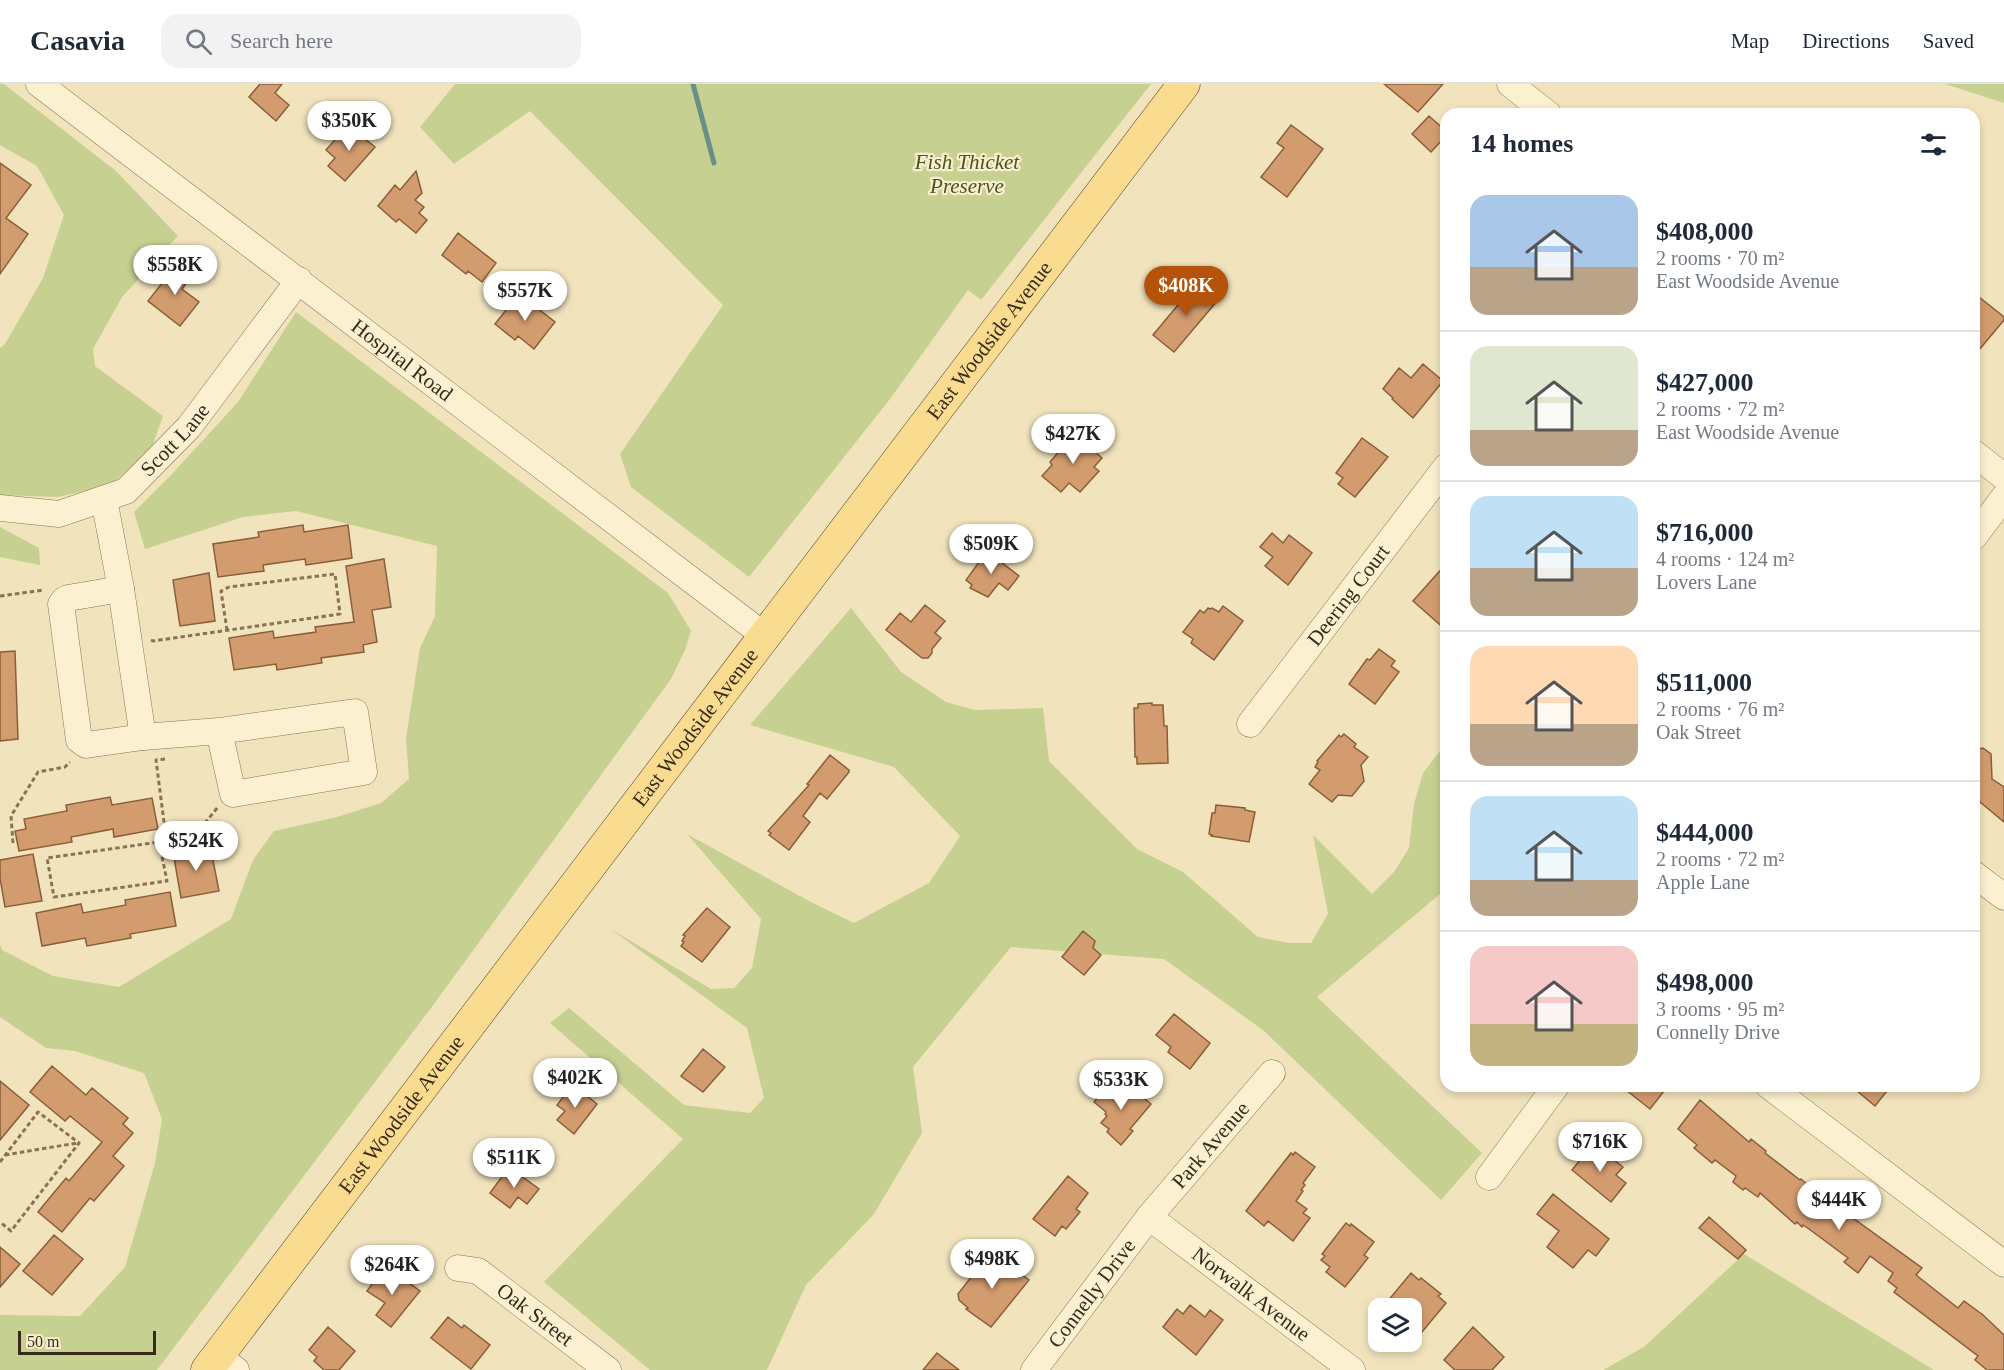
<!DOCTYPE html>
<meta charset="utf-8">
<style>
body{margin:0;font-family:Georgia,serif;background:#f2f2f3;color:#1f2937;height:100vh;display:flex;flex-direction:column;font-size:22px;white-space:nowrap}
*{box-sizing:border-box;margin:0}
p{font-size:20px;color:#747a83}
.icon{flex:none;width:33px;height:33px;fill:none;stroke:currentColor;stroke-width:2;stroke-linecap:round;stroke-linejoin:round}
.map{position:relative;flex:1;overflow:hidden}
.drawer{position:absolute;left:1440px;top:24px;width:540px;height:984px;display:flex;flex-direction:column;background:#fff;border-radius:18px;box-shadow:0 3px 9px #0003}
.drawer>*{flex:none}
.buttons{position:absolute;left:1368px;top:1214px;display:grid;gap:12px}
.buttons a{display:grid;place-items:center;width:54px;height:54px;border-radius:12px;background:#fff;box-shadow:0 3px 9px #0003;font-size:30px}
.scale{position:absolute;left:18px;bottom:15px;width:138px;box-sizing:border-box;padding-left:6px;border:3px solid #382a1b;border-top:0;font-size:16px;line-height:21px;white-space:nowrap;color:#382a1b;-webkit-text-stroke:4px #f8edcd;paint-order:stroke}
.price{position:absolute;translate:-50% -51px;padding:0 14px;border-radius:21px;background:#fff;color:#222;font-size:20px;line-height:39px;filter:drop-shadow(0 2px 3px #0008)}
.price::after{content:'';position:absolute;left:50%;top:36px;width:18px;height:14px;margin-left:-9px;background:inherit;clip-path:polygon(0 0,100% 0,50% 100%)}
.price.on{background:#b45309;color:#fff}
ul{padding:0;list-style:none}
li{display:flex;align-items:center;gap:18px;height:150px;padding:0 30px}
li+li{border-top:2px solid #e0e1e3}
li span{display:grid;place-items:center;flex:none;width:168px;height:120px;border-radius:18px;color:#555}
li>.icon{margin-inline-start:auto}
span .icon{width:72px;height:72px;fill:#fffc;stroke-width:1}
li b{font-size:26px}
h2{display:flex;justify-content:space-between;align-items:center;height:72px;padding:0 30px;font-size:26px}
header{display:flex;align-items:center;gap:36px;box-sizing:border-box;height:84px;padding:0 30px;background:#fff;border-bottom:2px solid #e0e1e3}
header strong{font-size:28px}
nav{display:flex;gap:33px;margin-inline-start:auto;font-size:21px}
.search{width:420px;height:54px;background:#f2f2f3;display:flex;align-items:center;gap:15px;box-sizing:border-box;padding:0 21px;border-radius:18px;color:#747a83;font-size:22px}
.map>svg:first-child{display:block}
.green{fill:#c6d090}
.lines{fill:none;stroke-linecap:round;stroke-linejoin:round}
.stream{stroke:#689088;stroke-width:5}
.building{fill:#d39c6f;stroke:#8b5d39;stroke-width:1.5}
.minor-casing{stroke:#8a7355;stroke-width:27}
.major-casing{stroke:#57412a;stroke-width:33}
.path{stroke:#8a7355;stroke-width:3;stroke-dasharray:4.5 3;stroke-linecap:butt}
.minor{stroke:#fbf0d0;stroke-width:26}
.major{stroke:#f9dc90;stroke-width:32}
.labels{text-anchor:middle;stroke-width:4.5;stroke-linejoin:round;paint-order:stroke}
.park-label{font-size:21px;font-style:italic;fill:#46561f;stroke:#f8edcd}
.street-label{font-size:21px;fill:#382a1b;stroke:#f8edcd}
</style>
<header>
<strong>Casavia</strong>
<div class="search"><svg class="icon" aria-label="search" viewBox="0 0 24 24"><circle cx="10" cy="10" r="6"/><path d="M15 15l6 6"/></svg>Search here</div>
<nav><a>Map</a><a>Directions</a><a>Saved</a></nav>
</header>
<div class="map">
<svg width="2004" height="1286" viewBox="0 0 2004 1286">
<rect width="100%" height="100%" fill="#f1e4bd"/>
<!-- green -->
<path class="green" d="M0,0H4L116,87L178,152L122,213L93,265L95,282L163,332L152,363L111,401L58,413L0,411V264L5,260L43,194L64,131L37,82L0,61Z
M455,0H1151L981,216L968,206L890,315L749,493L631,403L620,370L723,221L530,27L454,80L420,43Z
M1945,0H2004V19Z
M296,228L668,509L691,547L685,566L671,595L434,920L157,1286H0V1231L80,1232L125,1183L155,1079L162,1035L144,989L75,967L46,964L0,933V860L2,866L53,892L119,903L231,835L253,776L274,747L337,733L381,719L409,695L406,654L420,564L435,532L437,462L296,427L243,433L145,465L134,428L172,390L238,318Z
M0,443L39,464L40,481L0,473Z
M851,524L901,588L946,618L975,626L1043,624L1049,677L1137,765L1183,788L1258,853L1289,859H1311L1328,830L1313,751L1372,810L1394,788L1409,764L1414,720L1423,689L1446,659V805L1317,913L1482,1069L1441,1116L1263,946L1164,875L1011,863L913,983L922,1049L874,1130L806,1201L767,1286H650L544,1198L683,1055L550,939L569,924L684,1021L750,1029L764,1014L747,944L609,844L711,905L734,904L752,884L761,835L687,750L811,818L854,839L929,799L960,752L894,683L750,641Z
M1744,1170L1934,1286H1603L1644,1263Z"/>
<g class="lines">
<!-- stream -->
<path class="stream" d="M693,0L714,79"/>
</g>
<!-- building -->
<path class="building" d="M260,0H282L275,9L289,21L276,37L249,13Z
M1384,0H1443L1418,28Z
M1429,32L1446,47V52L1431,68L1412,50Z
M348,41L375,63L345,97L328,82L335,74L326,66Z
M1291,41L1323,65L1287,113L1261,93L1284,64L1277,59Z
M0,79L31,101L6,134L28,150L0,190Z
M416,87L422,109L415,116L424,123L419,129L427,136L416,149L399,135L396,138L378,122L395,101L400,106Z
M458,149L496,179L482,198L468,187L466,190L442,171Z
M177,180L192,192L182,205L199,218L180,242L148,217Z
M1197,198L1218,216L1174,268L1153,251Z
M1974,209L2004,233V236L1974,272Z
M519,210L555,238L534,265L518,252L515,256L495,240Z
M1423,280L1443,297L1413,334L1392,315L1393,314L1383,305L1399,284L1411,294Z
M1076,347L1094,363L1092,365L1102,374L1094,383L1099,387L1080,408L1069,399L1061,408L1042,392L1052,381L1050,378Z
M1362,354L1388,373L1355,413L1338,400L1343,394L1336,389Z
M303,441L304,448L348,441L352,474L306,481L305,475L263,481L264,487L218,493L213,460L259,453L258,448Z
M1272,449L1283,459L1289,451L1312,469L1288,501L1265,482L1273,473L1260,463Z
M987,467L1019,492L1008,506L999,499L988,513L970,504L972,501L966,496Z
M384,475L391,523L372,526L377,558L363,561L364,568L321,574L322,579L277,586L276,580L234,586L229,554L273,547L274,554L316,548L315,543L354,538L346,482Z
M1446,480V546L1413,517Z
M209,489L215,537L180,542L173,496Z
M925,521L945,537L935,549L941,554L932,565V569L928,574H922L886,546L900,529L911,538Z
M1223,522L1243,537L1214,576L1191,559L1193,555L1183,548L1200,526L1204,529L1208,524L1210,525L1212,524L1219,528Z
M1379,565L1395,577L1391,582L1399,588L1375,620L1349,600L1367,575L1370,576Z
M15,567L18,655L0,657V568Z
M1152,619V621H1163L1164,642H1167L1168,679L1137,680V673H1135L1134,624H1138V620Z
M1344,650L1356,660L1354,663L1368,673L1361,681L1364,697L1352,712L1338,711L1332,718L1309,700L1320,686L1315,683L1318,678L1317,677L1339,651L1341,653Z
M1983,664L1991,670L1992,695L2004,703V738L1974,713V666Z
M830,671L849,686V688L827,715L820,709L803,732L810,738L789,766L769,751L771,749L768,747L809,701L807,700Z
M110,713L112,721L152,714L158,745L114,753L113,745L71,753L72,758L19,767L15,747L26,745L24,735L67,727L66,721Z
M1216,721L1245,724V726L1255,728L1249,758L1211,752L1212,751L1209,750L1212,729H1215Z
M210,761L219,807L181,814L173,768Z
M33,770L42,817L5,823L0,794V776Z
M170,808L176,842L130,850L131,854L87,862L85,854L42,862L36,829L81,820L83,829L126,821L125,816Z
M707,824L730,843L702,878L681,862L684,858L682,857L685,852L683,851Z
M1083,847L1095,857L1093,864L1101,871L1084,891L1062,873Z
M1174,930L1210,959L1190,985L1168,968L1171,963L1156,951Z
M703,965L725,983L703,1008L681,992Z
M52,982L86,1011L92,1004L128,1034L123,1040L133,1049L113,1072L124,1082L94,1117L90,1114L62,1148L38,1128L66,1094L69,1097L102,1058L70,1032L65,1037L30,1008Z
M0,997L29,1021L0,1056Z
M573,1000L597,1020L574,1050L557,1036L565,1027L557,1021Z
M1109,1000L1119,1008L1123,1003L1131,1009L1133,1005L1151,1020L1130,1045L1133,1047L1121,1061L1107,1048L1109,1045L1101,1039L1107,1032L1105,1030L1106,1028L1094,1018Z
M1621,1002H1668L1650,1025Z
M1851,1002H1891L1875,1022Z
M1700,1016L1749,1058L1751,1055L1766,1067L1765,1069L1800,1096L1801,1095L1810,1103L1812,1102L1848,1134L1850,1132L1922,1184L1916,1191L1958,1224L1964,1217L1983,1231L2004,1251V1286H1987L1975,1276L1978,1272L1894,1208L1897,1204L1888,1197L1893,1189L1870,1172L1858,1189L1844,1178L1848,1174L1809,1145L1803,1141L1802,1143L1797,1138L1795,1140L1760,1109L1758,1113L1745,1104L1743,1106L1733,1098L1736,1092L1715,1076L1712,1079L1694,1064L1697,1061L1678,1045Z
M1593,1060L1623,1083L1616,1091L1626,1099L1611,1118L1572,1086Z
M1295,1068L1315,1083L1303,1099L1305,1101L1301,1106L1303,1107L1296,1117L1307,1125L1303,1129L1310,1134L1293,1157L1268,1137L1264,1142L1246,1127L1291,1069L1293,1071Z
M509,1083L539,1105L527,1120L518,1113L510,1124L490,1109Z
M1068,1092L1088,1109L1076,1125L1080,1128L1066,1145L1062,1142L1055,1152L1033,1135Z
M1553,1110L1609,1155L1596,1172L1588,1166L1573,1184L1547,1163L1559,1147L1537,1130Z
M1709,1133L1746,1166L1738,1175L1699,1144Z
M1346,1139L1350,1142L1351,1140L1374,1158L1364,1171L1368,1174L1345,1203L1326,1188L1330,1183L1321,1176L1325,1172L1322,1170Z
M54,1151L83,1175L52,1211L23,1187Z
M0,1163L20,1180L0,1203Z
M990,1169L1029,1196L991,1243L966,1225L968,1224L959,1216L958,1210Z
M383,1185L400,1196L402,1194L420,1207L391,1243L376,1231L385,1219L367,1207Z
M1411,1189L1419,1196L1421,1194L1441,1210L1438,1212L1446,1219L1412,1260V1224H1382Z
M1190,1221L1205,1233L1210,1226L1223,1236L1196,1271L1163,1243L1177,1225L1183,1230Z
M448,1233L462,1244L464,1241L490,1261L471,1285L431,1254Z
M328,1243L355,1267L339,1286H324L314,1277L317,1273L309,1266Z
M1473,1243L1504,1273L1492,1286H1455L1444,1276Z
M937,1269L959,1286H923Z"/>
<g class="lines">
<!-- minor casing -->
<g class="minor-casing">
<g id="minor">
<path id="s1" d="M39,0L765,552"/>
<path d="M1510,0L1548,30"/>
<path d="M1974,369L2004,393"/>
<path d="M104,415L121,505L68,514L64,516L61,520L79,656L86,661L143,653L219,647L355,628L364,688L233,710L219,647"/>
<path id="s2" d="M0,424L59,430L126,407L189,343L299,196"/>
<path d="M1974,453L2004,413"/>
<path d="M121,505L143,653"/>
<path id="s3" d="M1250,640L1446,383"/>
<path d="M1974,790L2004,813"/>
<path d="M1769,1002L2004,1180"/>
<path d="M1489,1093L1556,1002"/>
<path id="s4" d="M1149,1133L1352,1286"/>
<path id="s5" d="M458,1184L478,1187L608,1286"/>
<path d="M218,1272L236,1286"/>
<path id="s6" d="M1034,1286L1149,1133L1272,989"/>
</g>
</g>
<!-- major casing -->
<g class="major-casing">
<g id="major">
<path id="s7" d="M207,1286L1184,0"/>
</g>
</g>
<!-- path -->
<path class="path" d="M0,512L44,506
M151,556L153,557L340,530L335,490L229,503L221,507L227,546
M165,675L156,676L165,746L205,739L218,723
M159,758L167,797L54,813L47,774L159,758L165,746
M13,759L11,732L38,688L65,683L70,678
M5,1071L77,1059
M0,1078L38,1028L79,1059L11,1147L0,1138"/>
<!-- minor -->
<use href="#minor" class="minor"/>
<!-- major -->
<use href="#major" class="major"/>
</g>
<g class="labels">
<!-- park labels -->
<g class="park-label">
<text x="967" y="85">Fish Thicket<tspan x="967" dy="24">Preserve</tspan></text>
</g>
<!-- street labels -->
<g class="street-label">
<text dy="7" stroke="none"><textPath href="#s7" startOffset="1293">East Woodside Avenue</textPath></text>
<text dy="7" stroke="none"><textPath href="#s1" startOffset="456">Hospital Road</textPath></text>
<text dy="7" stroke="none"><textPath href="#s2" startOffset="201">Scott Lane</textPath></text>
<text dy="7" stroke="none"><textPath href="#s3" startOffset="162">Deering Court</textPath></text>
<text dy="7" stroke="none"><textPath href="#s7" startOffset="807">East Woodside Avenue</textPath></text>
<text dy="7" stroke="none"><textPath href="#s7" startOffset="321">East Woodside Avenue</textPath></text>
<text dy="7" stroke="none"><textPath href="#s6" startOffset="286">Park Avenue</textPath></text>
<text dy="7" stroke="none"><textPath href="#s6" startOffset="96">Connelly Drive</textPath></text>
<text dy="7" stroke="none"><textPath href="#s4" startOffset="128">Norwalk Avenue</textPath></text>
<text dy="7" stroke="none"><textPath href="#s5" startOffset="92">Oak Street</textPath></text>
</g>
</g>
</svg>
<div class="buttons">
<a><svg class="icon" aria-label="layers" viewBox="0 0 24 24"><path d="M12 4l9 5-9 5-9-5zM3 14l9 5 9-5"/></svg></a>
</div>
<div class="scale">50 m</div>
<b class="price" style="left:349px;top:68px">$350K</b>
<b class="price" style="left:175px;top:212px">$558K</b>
<b class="price on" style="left:1186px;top:233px">$408K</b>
<b class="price" style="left:525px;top:238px">$557K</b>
<b class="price" style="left:1073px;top:381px">$427K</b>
<b class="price" style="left:991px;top:491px">$509K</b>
<b class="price" style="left:196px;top:788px">$524K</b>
<b class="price" style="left:575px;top:1025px">$402K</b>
<b class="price" style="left:1121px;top:1027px">$533K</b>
<b class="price" style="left:1600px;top:1089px">$716K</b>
<b class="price" style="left:514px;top:1105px">$511K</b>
<b class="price" style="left:1839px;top:1147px">$444K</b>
<b class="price" style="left:992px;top:1206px">$498K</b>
<b class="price" style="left:392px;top:1212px">$264K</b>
<section class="drawer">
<h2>14 homes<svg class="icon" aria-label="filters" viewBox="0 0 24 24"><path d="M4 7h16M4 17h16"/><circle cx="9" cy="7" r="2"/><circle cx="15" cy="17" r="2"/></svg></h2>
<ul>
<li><span style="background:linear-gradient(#a9c7e8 60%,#b9a48a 0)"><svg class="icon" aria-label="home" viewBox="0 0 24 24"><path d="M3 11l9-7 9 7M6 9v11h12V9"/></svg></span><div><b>$408,000</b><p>2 rooms · 70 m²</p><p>East Woodside Avenue</p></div></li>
<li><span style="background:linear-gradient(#dfe7d0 70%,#b9a48a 0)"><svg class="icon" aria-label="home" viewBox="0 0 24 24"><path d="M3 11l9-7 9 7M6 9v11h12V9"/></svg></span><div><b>$427,000</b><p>2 rooms · 72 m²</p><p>East Woodside Avenue</p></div></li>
<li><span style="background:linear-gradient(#bfe0f5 60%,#b9a48a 0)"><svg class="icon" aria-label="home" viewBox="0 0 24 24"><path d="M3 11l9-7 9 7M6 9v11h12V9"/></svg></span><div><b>$716,000</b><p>4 rooms · 124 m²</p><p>Lovers Lane</p></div></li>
<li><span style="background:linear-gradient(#ffd9b3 65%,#b9a48a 0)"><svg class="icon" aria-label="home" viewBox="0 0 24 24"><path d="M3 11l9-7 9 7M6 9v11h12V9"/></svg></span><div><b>$511,000</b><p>2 rooms · 76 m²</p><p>Oak Street</p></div></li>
<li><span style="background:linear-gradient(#bfe0f5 70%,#b9a48a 0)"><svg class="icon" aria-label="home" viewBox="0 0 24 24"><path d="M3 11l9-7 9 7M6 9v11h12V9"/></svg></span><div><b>$444,000</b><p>2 rooms · 72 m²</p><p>Apple Lane</p></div></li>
<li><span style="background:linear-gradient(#f6c9c9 65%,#c2b280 0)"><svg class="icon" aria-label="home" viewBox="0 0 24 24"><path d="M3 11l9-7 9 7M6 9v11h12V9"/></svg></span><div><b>$498,000</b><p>3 rooms · 95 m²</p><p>Connelly Drive</p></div></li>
</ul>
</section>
</div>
